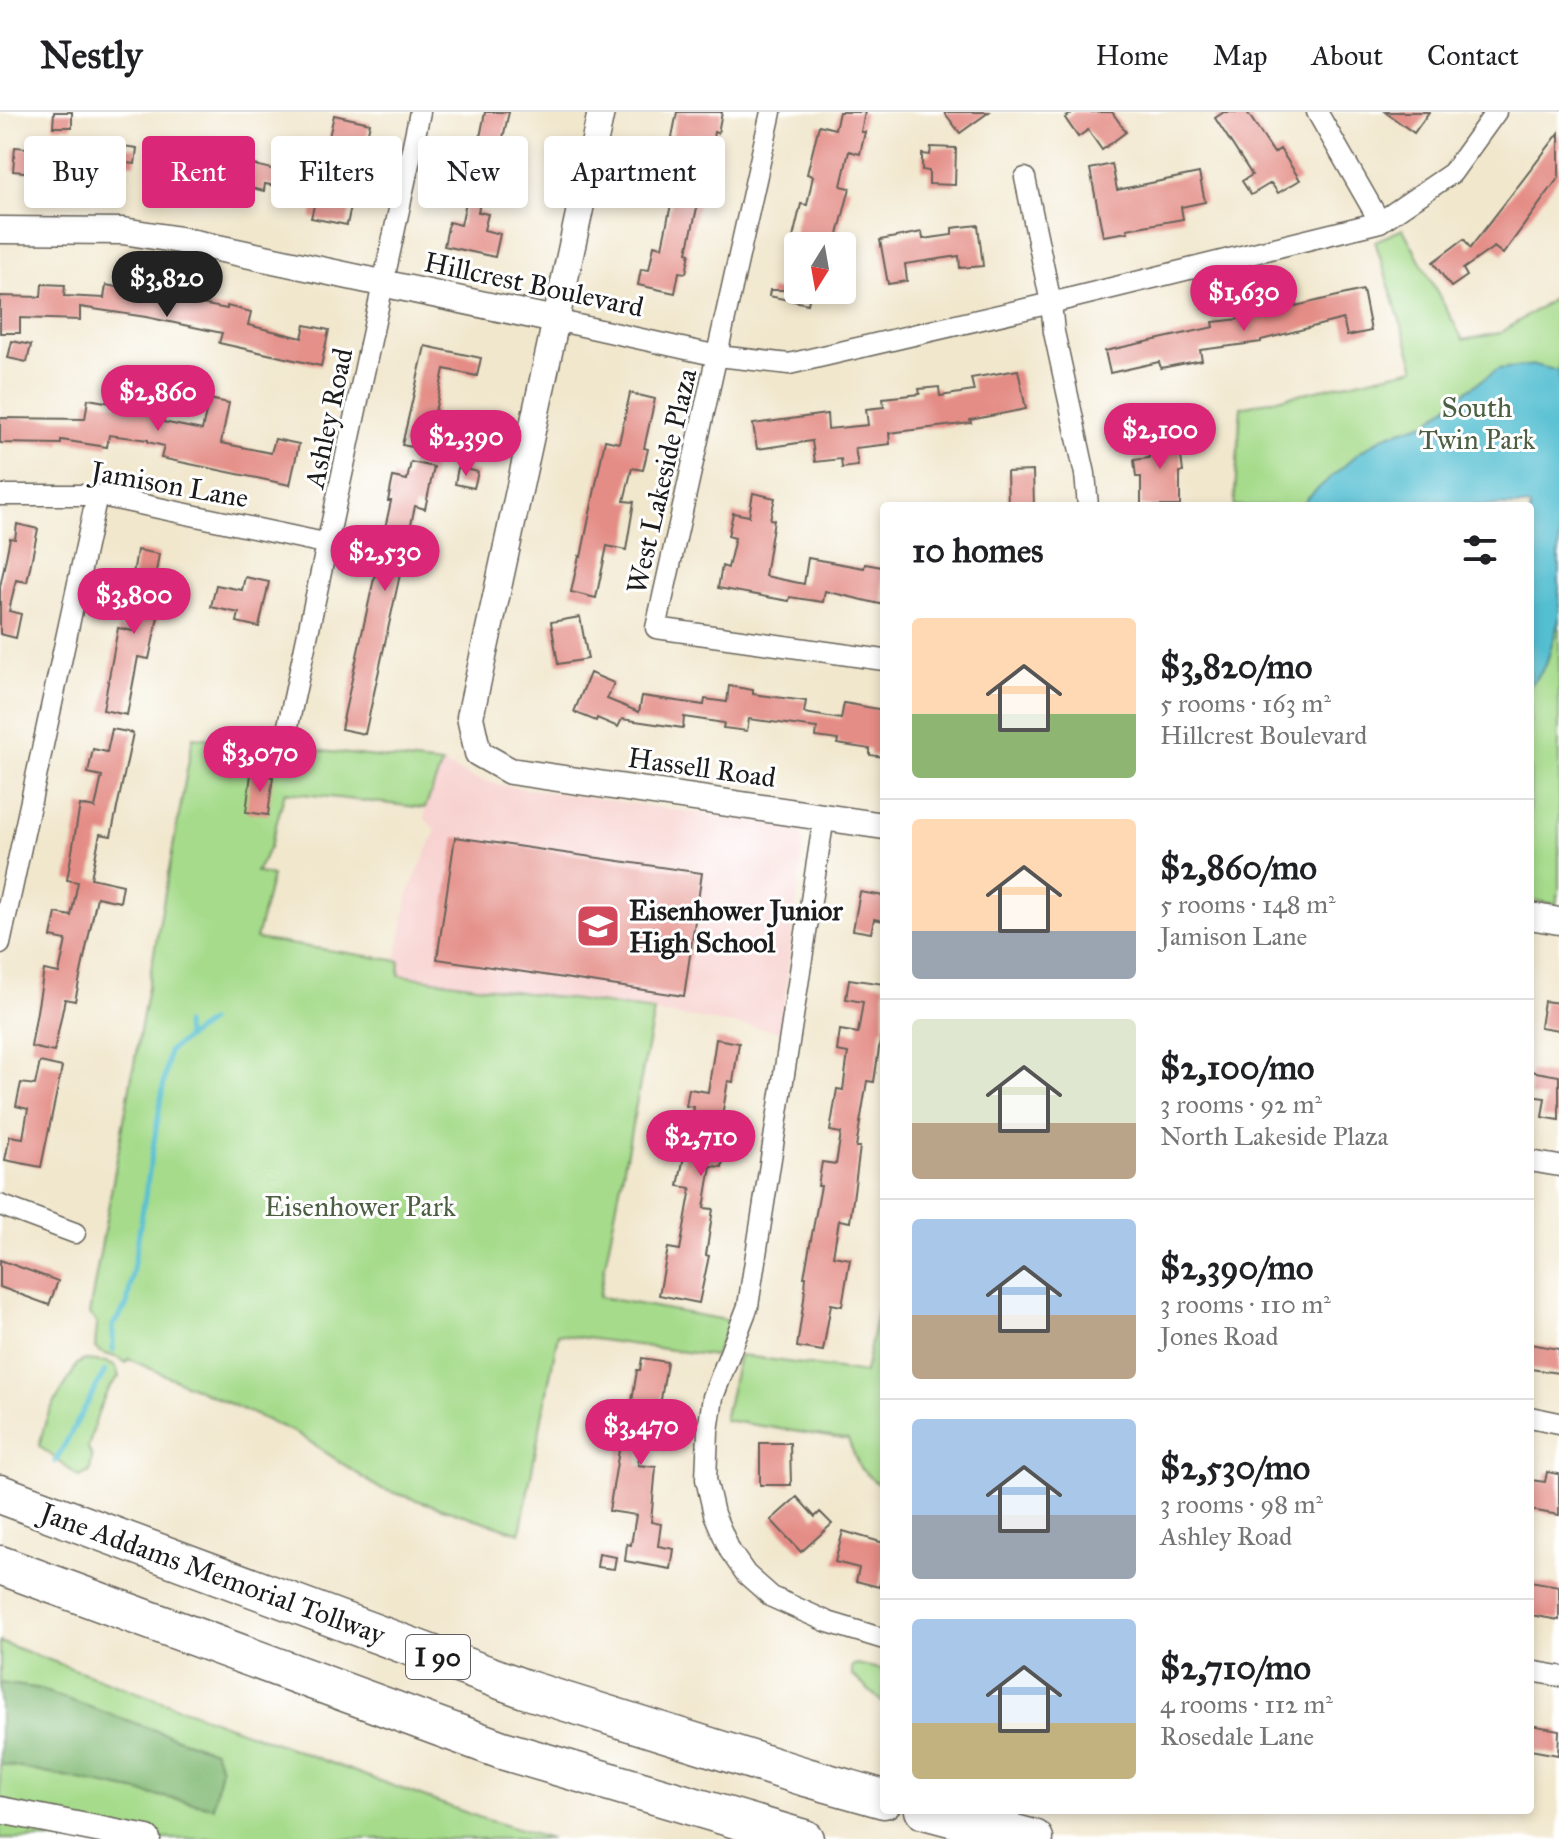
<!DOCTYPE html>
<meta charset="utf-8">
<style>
body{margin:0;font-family:"IM FELL Great Primer",serif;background:#f6f6f6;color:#202124;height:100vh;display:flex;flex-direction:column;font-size:30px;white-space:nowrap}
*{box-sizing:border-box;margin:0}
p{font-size:26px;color:#757577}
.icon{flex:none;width:44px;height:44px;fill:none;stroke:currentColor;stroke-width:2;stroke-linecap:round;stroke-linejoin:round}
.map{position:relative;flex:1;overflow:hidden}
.sheet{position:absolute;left:880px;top:390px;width:654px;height:1312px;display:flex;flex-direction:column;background:#fff;border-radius:8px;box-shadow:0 4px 12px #0003}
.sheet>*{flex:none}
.hud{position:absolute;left:24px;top:24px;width:736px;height:72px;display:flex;gap:16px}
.needle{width:52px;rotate:191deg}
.buttons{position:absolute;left:784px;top:120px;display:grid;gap:16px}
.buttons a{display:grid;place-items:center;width:72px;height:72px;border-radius:8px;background:#fff;box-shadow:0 4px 12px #0003;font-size:40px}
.price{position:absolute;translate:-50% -68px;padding:0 18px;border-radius:28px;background:#db2777;color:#fff;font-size:26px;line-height:52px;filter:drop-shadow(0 2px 4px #0008)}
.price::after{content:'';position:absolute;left:50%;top:48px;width:24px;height:18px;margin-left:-12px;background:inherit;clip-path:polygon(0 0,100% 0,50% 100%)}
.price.active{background:#222;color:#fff}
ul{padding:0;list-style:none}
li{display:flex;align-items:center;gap:24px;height:200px;padding:0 32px}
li+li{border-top:2px solid #e0e0e0}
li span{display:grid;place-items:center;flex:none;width:224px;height:160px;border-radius:8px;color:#555}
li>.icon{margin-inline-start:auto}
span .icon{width:96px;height:96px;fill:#fffc;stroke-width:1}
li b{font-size:34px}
h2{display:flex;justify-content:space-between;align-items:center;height:96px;padding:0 32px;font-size:34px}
.chip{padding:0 28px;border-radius:8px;background:#fff;box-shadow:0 4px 12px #0003;font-size:28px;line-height:72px}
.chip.active{background:#db2777;color:#fff}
header{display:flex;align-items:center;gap:48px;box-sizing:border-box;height:112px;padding:0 40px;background:#fff;border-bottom:2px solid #e0e0e0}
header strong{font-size:38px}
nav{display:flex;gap:44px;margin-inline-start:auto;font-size:28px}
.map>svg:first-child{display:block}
.built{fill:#f7d0ce}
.green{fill:#a6db8b;stroke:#617c54;stroke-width:2}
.forest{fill:#84bb77;stroke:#506c4a;stroke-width:2}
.water{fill:#55bfd2;stroke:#386e77;stroke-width:2}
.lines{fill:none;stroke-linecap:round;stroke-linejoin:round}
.stream{stroke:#55bfd2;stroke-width:5}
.building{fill:#e48d86}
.minor-casing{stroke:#67635a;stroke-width:23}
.tertiary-casing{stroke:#67635a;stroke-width:29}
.motorway-casing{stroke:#67635a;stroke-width:41}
.minor{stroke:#fff;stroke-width:20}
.tertiary{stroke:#fff;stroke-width:26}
.motorway{stroke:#fff;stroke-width:38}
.labels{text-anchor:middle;stroke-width:6;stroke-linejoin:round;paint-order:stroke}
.shield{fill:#fff;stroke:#606060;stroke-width:2}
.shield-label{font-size:26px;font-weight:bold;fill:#1c1c1c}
.street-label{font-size:28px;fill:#1c1c1c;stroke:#fff}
.park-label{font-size:28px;fill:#4c5f43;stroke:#fff}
.poi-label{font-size:28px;font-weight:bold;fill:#1c1c1c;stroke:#fff;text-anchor:start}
</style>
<header>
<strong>Nestly</strong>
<nav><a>Home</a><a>Map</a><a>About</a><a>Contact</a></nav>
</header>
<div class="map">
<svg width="1559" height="1727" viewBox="0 0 1559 1727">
<rect width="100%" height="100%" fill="#fff"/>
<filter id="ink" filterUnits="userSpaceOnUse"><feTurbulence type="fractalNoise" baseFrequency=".0125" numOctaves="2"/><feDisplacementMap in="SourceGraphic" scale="16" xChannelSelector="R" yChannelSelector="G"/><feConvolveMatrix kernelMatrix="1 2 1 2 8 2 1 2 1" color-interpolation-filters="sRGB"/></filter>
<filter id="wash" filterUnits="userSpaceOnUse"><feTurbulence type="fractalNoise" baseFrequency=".006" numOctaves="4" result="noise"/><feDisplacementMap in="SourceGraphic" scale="32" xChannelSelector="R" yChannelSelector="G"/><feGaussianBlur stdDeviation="1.8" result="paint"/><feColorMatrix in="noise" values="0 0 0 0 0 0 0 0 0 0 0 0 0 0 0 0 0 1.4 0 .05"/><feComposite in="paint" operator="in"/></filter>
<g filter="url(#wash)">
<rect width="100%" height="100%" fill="#f1e7cd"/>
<!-- built -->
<path class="built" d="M442,652L473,666L500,673L790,714L801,721L803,732L781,919L398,863L400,850L396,849L409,780L436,718L425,707V696Z"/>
<!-- green -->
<path class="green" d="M1403,117L1463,228L1500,221L1550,189L1559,179V779L1556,792L1530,788V394H1234L1241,295L1415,256L1375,129Z
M193,625L442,652L425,696L285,680L270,735L256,760L272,764L256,827L400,849L399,863L654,899L599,1185L731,1209L714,1244L558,1222L520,1421L379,1376L298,1322L129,1247L126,1251C117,1242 103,1245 95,1236L97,1211L89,1202Z
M884,1166V1378L860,1356L848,1328L724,1308L739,1243L865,1261Z
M85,1248L106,1250L116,1255L119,1265C100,1282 95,1313 88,1336L92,1345L90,1360L79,1365L39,1334C42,1324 44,1313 48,1303C56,1285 69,1270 77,1252Z
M0,1530L481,1706L550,1727H0Z
M857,1552L884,1558V1592L852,1563V1554Z"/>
<!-- forest -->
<path class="forest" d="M0,1571L36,1576L214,1639L221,1656L213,1695L0,1652Z"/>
<!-- water -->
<path class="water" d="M1535,253L1559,259V508L1546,553L1530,574V394H1303L1307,386L1360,340L1385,324L1428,310L1459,284L1498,257Z"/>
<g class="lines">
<!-- stream -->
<path class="stream" d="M185,912L186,926
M113,1238V1213L127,1193L169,939L209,910
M55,1350L105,1259"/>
</g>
<g id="blocks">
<!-- building -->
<path class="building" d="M54,0H72V15H53Z
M485,0H509L502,30L493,28L478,100L488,102L484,118L500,122L495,145L444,134L449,110L461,113L468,81L454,79L463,38L477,41Z
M677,0H722L718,21L714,20L705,75L702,74L687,140L690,141L686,161L679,160L675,181L638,173L641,157L649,158L654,133L662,135L676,69L664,66Z
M839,0H865L861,20H865L860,42L849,39L841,74L850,76L835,134H791L801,92L807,93L813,64L807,62L819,13L835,17Z
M944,0H989L960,21Z
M1074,0H1112L1126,20L1102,38L1088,18L1078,25L1065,6Z
M1224,0H1247L1274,41L1280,37L1300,68L1278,81L1271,71L1251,83L1242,69L1252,63L1215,6Z
M1385,0H1429L1414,21Z
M334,3L370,11L365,35L352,32L340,87L352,89L347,113L311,106L317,81L265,72L264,79L248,75L245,88L167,68L173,44L227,56L229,47L289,61L290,55L321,60Z
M1559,21V65L1503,142L1494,135L1463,157L1467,164L1451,175L1433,150L1464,127L1470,136Z
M96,30L137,36L135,52L117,50L115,65L91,62Z
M15,35L60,39L57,63L13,59Z
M931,35L956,36L955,73L929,72V59L922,58V42L930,43Z
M1112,52L1117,78L1199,61L1205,90L1181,95L1183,107L1127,117L1128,120L1103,124L1090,57Z
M978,113L983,154L960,156L959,144L905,152L907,169L888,172L880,128L922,120L923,127L952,123V116Z
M792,144H798V178H811L808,192L769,184L770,178H785Z
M42,172L65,173L64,184L104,186L106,173L227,197V194L251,200L248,213L302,226L305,213L329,218L321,254L219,231L222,221L146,205L80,195V208L20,206V221H0V184L41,185Z
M1363,178L1371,219L1347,224L1343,207L1261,228V230L1200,238L1202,248L1161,256L1159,250L1110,261L1105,239L1214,215L1213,210L1267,204L1266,201Z
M12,229L31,233L27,250L8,246Z
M425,234L481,246L477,264L444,257L427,338L402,333Z
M1018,258L1026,297L970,308L971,311L889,321L890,332L855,336L858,354L842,356L841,347L815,350L812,329L757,337L753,312L827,302L828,317L868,313L866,297L884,295L883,286L920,282L919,277L939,275L940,284L974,279L971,266Z
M127,262L146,264L145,268L172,274L163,310L202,318L209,287L229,291L221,331L271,341L275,327L299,332L290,373L161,346L164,334L148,330V328L109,323L107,335L61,328V332L0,331V306L85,307L88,287L123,293Z
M630,281L655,287L644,336L648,337L643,358L632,356L624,389L634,390L626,438L607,434L596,486L571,480L579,444L581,445L605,328L619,331Z
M1172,318L1174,337L1180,336L1183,360H1180V394H1141V365H1136L1134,348L1149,346L1146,321Z
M411,350L434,355L425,397L415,394L365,622L341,617L391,389H388L393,365L407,368Z
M458,355L478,360L474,376L455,372Z
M1033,359L1034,394H1008L1007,360Z
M753,381L775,386L770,407L774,408L765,464L804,472L808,446L864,456L865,452L882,455L884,493L825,479L823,490L790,485L789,489L718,476L722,454L728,456L735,426L728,424L733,401L749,404Z
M17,412L38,417L27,470L16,468L9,499L21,502L16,526L0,522V475L10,426L15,427Z
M137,438L159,442L150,498L159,500L149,547L138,545L127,603L103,598L118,516L133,519L140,482L130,480Z
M245,465L269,470L259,515L237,510L239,501L211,495L216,473L242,478Z
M580,505L588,547L558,552L551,510Z
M590,561L614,571L607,587L639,600L642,584L704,593L705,587L727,590L729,574L753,578V582L806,589L804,601L841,607L844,591L884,598V645L870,643V637L837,632L838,628L816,625L817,616L749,607L747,619L723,616L724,611L684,605L683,616L622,607L618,615L597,606L596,609L574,600Z
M112,617L133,621L111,724L100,722L91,766L123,773L120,790L97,785L75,889L65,887L54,940L31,935L44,858L59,861L66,828L51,825L56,801L71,804L78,770L67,768L80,693L95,696L102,664L88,661L93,637L107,640Z
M251,662L273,665L268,703L246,700Z
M455,725L702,761L684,884L437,847Z
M860,780L884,784V809L874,807L871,821L853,818Z
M849,867L884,872V916H882L874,970L867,969L856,1035H860L850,1110L839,1108L833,1144L850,1147L842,1194L831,1192L823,1239L797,1235L804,1187L806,1165H804L821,1074H818L822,1050L836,1052L841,1021L830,1019L837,977L843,978L848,941L837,939L840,918L858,921L863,890L846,887Z
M1544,889L1559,891V918L1540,915Z
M716,927L739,931L733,970L728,969L722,1004L729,1005L722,1055L711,1054L704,1096L713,1097L706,1143L709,1144L699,1191L659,1183L668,1136L680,1138L691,1076L678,1074L694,995L686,994L689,977L708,980Z
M40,950L62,955L41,1055L5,1048L10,1024L23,1026L28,997L16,994L21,971L35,973Z
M1530,959L1559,964V1008L1542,1005L1545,986L1530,984Z
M0,1148L58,1169L49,1193L0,1175Z
M1530,1232L1559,1237V1261L1530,1257Z
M642,1246L667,1250L659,1300L662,1301L658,1324L643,1322L638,1353L656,1355L651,1410L661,1412L658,1434L674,1437L671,1457L625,1449L627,1432L631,1433L636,1403L609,1399L622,1320L617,1319L621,1294L631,1296L637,1258H640Z
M760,1331H790L791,1373H760Z
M1547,1360L1559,1362V1403L1530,1398V1368L1545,1370Z
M797,1385L815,1405L820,1400L832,1412L801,1440L771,1408Z
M843,1419L884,1431V1455L879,1475L856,1469L859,1456L835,1450Z
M599,1442L616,1445L614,1457L597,1455Z
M1530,1469L1559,1474V1508L1530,1503Z
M1530,1613L1559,1618L1558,1643L1530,1638Z"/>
</g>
</g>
<g filter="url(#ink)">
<use href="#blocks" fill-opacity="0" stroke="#67635a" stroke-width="2"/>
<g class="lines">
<!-- minor casing -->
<g class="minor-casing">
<path id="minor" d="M771,0L656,516L884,548
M1317,0L1380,110
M1025,66L1051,191L1054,220L1085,362L1088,394
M555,208L718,244L789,252L1051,191L1380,110L1452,61L1496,0
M0,383H97L329,432
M286,623L420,0
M824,705L748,1194L713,1285L708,1319L706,1367L714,1402L730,1439L746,1462L772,1485L828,1510L884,1527
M0,832L97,383
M1530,1049L1559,1054
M0,1093L75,1121
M1530,1305L1559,1311
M1530,1559L1559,1564"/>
</g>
<!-- tertiary casing -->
<g class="tertiary-casing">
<path id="tertiary" d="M601,0L470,605L478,641L510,659L884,714
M0,118L123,119L180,128L555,208
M1530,804L1559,809
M0,1698L147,1727"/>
</g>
<!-- motorway casing -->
<g class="motorway-casing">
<path id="motorway" d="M0,1382L525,1577L806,1665L884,1687
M0,1453L502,1638L804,1727
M924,1698L1034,1727"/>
</g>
<!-- minor -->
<use href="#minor" class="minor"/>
<!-- tertiary -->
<use href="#tertiary" class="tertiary"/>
<!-- motorway -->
<use href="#motorway" class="motorway"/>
</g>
</g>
<!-- icons -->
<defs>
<g id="school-square" transform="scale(2.3)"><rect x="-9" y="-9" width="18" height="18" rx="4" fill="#d1495b" stroke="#fff"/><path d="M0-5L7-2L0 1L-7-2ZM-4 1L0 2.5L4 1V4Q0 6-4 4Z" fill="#fff"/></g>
</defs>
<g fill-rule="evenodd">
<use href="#school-square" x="598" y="814"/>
</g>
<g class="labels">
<!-- shield labels -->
<rect class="shield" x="406" y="1523" width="64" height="44" rx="6"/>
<g class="shield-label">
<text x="438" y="1554">I 90</text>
</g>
<!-- street labels -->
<g class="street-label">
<text transform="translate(534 172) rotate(12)" y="10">Hillcrest Boulevard</text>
<text transform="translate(328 306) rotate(-78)" y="10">Ashley Road</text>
<text transform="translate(661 369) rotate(-77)" y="10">West Lakeside Plaza</text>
<text transform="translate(170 372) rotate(10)" y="10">Jamison Lane</text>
<text transform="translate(702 655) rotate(8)" y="10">Hassell Road</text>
<text transform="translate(213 1461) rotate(20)" y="10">Jane Addams Memorial Tollway</text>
</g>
<!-- park labels -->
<g class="park-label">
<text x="1477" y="305">South<tspan x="1477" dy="32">Twin Park</tspan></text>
<text x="360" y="1104">Eisenhower Park</text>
</g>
<!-- poi labels -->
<g class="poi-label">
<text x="629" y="808">Eisenhower Junior<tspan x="629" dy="32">High School</tspan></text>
</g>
</g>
</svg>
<div class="buttons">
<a><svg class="needle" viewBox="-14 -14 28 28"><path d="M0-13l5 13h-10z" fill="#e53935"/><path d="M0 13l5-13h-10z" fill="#757577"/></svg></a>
</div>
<b class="price active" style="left:167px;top:207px">$3,820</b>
<b class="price" style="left:1244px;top:221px">$1,630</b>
<b class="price" style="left:158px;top:321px">$2,860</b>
<b class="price" style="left:1160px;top:359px">$2,100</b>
<b class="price" style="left:466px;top:366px">$2,390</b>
<b class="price" style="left:385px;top:481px">$2,530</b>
<b class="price" style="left:134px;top:524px">$3,800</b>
<b class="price" style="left:260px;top:682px">$3,070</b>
<b class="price" style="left:701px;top:1066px">$2,710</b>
<b class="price" style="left:641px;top:1355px">$3,470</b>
<div class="hud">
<a class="chip">Buy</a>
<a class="chip active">Rent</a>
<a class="chip">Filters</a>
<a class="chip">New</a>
<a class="chip">Apartment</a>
</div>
<section class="sheet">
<h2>10 homes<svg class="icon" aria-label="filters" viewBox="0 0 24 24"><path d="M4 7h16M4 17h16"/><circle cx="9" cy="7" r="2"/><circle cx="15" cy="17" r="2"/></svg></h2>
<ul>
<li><span style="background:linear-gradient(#ffd9b3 60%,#8fb573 0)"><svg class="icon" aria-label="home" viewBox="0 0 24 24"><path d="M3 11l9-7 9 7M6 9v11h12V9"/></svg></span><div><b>$3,820/mo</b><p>5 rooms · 163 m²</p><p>Hillcrest Boulevard</p></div></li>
<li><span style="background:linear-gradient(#ffd9b3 70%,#9aa5b1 0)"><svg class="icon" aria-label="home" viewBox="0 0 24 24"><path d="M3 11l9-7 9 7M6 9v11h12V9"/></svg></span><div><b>$2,860/mo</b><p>5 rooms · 148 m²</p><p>Jamison Lane</p></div></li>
<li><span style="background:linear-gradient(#dfe7d0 65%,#b9a48a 0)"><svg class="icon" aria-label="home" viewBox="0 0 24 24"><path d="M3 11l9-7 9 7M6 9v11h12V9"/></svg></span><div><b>$2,100/mo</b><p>3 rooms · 92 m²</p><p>North Lakeside Plaza</p></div></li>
<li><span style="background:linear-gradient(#a9c7e8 60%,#b9a48a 0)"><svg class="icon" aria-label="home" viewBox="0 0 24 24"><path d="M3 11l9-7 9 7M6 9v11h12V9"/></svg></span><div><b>$2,390/mo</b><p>3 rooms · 110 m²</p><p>Jones Road</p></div></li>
<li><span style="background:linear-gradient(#a9c7e8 60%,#9aa5b1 0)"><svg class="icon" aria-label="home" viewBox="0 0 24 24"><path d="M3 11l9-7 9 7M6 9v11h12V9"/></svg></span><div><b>$2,530/mo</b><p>3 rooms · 98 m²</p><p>Ashley Road</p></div></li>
<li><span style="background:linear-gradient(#a9c7e8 65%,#c2b280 0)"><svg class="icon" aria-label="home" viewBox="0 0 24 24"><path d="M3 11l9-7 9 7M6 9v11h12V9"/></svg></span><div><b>$2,710/mo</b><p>4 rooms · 112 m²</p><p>Rosedale Lane</p></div></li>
</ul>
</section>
</div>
